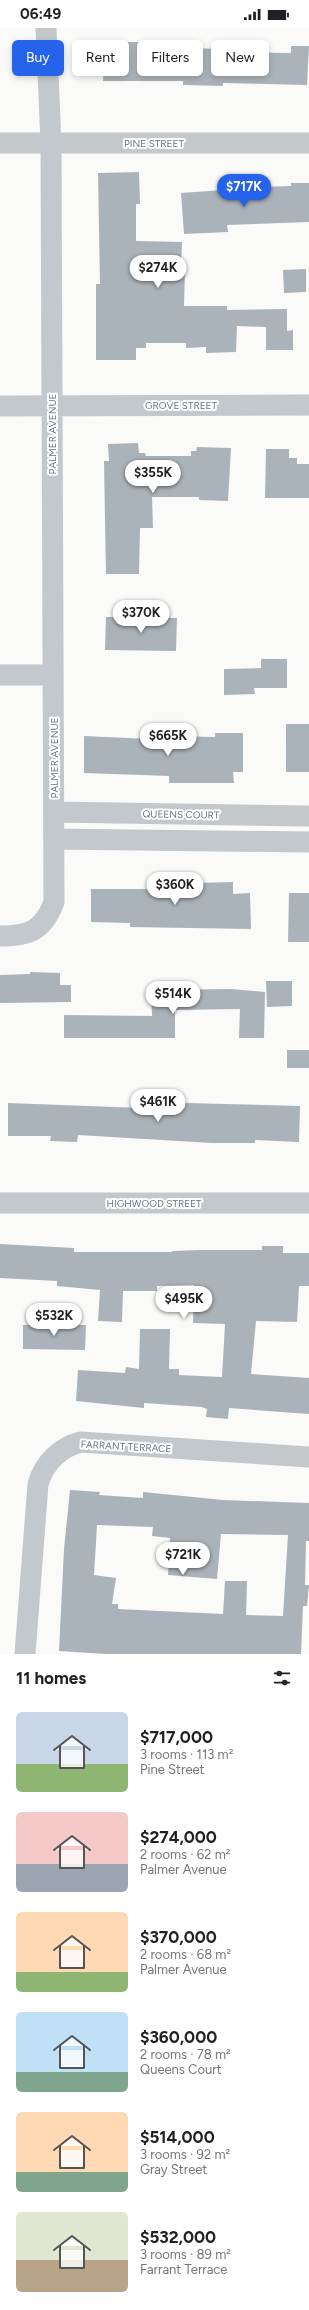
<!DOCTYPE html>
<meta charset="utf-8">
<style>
body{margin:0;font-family:Figtree,sans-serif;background:#f2f2f2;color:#202124;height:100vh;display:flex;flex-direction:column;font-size:15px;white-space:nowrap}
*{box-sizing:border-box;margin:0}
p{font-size:13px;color:#757577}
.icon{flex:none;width:22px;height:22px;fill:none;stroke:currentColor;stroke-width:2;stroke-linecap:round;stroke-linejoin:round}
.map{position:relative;height:1626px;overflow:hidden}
.drawer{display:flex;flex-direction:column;background:#fff;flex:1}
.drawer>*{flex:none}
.top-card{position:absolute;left:12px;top:12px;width:285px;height:36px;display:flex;gap:8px}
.price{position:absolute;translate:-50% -34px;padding:0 9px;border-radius:14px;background:#fff;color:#222;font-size:13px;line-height:26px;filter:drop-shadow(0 1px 2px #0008)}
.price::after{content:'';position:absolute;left:50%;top:24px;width:12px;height:9px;margin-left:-6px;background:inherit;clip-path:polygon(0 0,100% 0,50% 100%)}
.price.current{background:#2563eb;color:#fff}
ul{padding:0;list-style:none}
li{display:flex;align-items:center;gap:12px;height:100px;padding:0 16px}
li span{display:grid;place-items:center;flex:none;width:112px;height:80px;border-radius:6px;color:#555}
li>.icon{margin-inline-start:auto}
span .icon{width:48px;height:48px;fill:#fffc;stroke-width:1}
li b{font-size:17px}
h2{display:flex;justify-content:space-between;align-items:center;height:48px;padding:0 16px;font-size:17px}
.chip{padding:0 14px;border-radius:6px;background:#fff;box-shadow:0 2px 6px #0003;font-size:14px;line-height:36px}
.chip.current{background:#2563eb;color:#fff}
.status{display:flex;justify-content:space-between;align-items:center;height:28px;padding:0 20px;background:#fff;direction:ltr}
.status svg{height:11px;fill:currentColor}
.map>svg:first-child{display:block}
.building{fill:#aab3b9;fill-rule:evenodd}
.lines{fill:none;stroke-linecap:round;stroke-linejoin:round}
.street{stroke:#c3c8cc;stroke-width:21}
.labels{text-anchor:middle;stroke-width:4;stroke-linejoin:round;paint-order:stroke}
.street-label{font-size:10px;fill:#657683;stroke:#fff}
</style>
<div class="status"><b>06:49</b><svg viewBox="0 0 49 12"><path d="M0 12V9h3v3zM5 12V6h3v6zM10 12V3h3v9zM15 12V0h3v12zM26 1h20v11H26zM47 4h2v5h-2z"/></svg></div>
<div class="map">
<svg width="309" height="1626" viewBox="0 0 309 1626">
<rect width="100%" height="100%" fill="#fafaf8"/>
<!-- building -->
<path class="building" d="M96,14H146V36L183,39L184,20L224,21V24L291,25V18H309L307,57L223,55V58L183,57V53H103L104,36H96Z
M139,144L140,176H136V213L182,214L181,240H185L184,278H227V282L287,281V303L293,302V322H266V299L237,298L236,324L206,325V319L186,320V315H146V320H136V332H96V256H100L98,145Z
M291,155H309V194L227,197L228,204L184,206L181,165L237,161V160L291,158Z
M306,241V264L284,265L283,242Z
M138,415L139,425H145L146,428H191V423H196L197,419L231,420L228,473L199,472V469H152L153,500H140L139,546H106L104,433H109L108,416Z
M266,421H289V430H297V436H309V470H265Z
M106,589L177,590L176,623L105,622Z
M261,631H287V660H254L255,666L224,667V641L261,640Z
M286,696H309V744H286Z
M215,705H243V744H233L234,755H169V748L84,745V708L170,712V708L215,709Z
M174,849H195V855L233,854V866L250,865L251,901L130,899V895L91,894V861H174Z
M289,865H309V914H288Z
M30,944L60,945V957H71V974L0,975V947L30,946Z
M266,953H292V978L267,979Z
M232,961L265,964L264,1010H239L240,981L175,982V1010H64V987L152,988L151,962Z
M287,1022H309V1040H287Z
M8,1075L141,1080V1077L185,1080V1075L300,1078L299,1114L255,1112V1115H212L78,1107L77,1114L50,1113L51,1108H8Z
M0,1216L74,1220V1224H172V1223L200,1222H262V1218H283V1225H309V1258H299L297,1294L256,1293L251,1346L309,1350V1386L229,1380L228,1391L206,1389L207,1381L202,1379L144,1375V1380L76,1373L78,1342L125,1345L126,1339L139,1341L140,1301H170L169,1341H179V1347L222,1349L225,1296L193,1295L194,1257L157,1258V1263H123L122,1294L98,1293L100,1262L57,1258V1253L0,1250Z
M23,1297H86L85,1322L23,1321Z
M70,1462L100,1464L99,1467L143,1470V1464L223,1472L309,1475V1513H306L305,1557H309L307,1578H303L301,1626H106L59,1623L64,1521ZM97,1497L153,1499L152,1508L170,1510L168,1547L217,1551L221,1506L288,1507L283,1588L246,1587L247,1553H225L223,1586L118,1581V1576H112L116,1550L94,1547Z"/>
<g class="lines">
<!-- street -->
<path class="street" d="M0,115H309
M0,378L309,377
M0,647H53
M54,784L309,788
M54,811L309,814
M0,908C29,908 43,903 54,874L51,115L46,0
M0,1175H309
M25,1626L38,1456C44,1435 60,1419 81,1414L309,1429"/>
</g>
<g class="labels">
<!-- street labels -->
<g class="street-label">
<text x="154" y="119">PINE STREET</text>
<text x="181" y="381">GROVE STREET</text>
<text transform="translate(52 406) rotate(-90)" y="4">PALMER AVENUE</text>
<text transform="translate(54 730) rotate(-90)" y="4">PALMER AVENUE</text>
<text transform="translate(181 786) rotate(1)" y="4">QUEENS COURT</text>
<text x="154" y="1179">HIGHWOOD STREET</text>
<text transform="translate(126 1418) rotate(3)" y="4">FARRANT TERRACE</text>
</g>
</g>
</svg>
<b class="price current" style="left:244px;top:180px">$717K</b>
<b class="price" style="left:158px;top:261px">$274K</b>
<b class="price" style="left:153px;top:466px">$355K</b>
<b class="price" style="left:141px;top:606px">$370K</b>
<b class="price" style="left:168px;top:729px">$665K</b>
<b class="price" style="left:175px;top:878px">$360K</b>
<b class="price" style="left:173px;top:987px">$514K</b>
<b class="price" style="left:158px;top:1095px">$461K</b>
<b class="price" style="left:184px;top:1292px">$495K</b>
<b class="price" style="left:54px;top:1309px">$532K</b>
<b class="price" style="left:183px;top:1548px">$721K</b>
<div class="top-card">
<a class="chip current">Buy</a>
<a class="chip">Rent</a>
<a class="chip">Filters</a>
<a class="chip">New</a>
</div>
</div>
<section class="drawer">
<h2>11 homes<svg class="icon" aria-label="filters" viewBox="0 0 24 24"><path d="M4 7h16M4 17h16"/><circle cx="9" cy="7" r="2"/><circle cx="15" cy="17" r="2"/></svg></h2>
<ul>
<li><span style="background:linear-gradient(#c9d6e8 65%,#8fb573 0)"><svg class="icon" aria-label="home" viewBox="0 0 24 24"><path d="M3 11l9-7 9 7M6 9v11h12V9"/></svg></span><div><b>$717,000</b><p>3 rooms · 113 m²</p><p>Pine Street</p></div></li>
<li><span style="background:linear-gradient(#f6c9c9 65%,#9aa5b1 0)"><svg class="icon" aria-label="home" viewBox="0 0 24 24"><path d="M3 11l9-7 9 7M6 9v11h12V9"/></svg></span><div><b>$274,000</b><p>2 rooms · 62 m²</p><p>Palmer Avenue</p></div></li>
<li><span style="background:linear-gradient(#ffd9b3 75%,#8fb573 0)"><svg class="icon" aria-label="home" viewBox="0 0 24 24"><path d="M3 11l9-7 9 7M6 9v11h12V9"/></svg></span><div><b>$370,000</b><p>2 rooms · 68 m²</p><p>Palmer Avenue</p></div></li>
<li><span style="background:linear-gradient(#bfe0f5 75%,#7fa58c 0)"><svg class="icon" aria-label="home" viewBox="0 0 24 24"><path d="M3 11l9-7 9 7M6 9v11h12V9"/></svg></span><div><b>$360,000</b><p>2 rooms · 78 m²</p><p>Queens Court</p></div></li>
<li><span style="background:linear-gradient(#ffd9b3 75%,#7fa58c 0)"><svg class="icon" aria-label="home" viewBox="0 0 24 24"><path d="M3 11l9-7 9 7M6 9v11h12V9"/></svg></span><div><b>$514,000</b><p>3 rooms · 92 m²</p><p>Gray Street</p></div></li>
<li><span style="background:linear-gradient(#dfe7d0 60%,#b9a48a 0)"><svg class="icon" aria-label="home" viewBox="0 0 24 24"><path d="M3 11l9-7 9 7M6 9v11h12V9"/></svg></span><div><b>$532,000</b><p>3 rooms · 89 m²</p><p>Farrant Terrace</p></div></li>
</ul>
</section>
